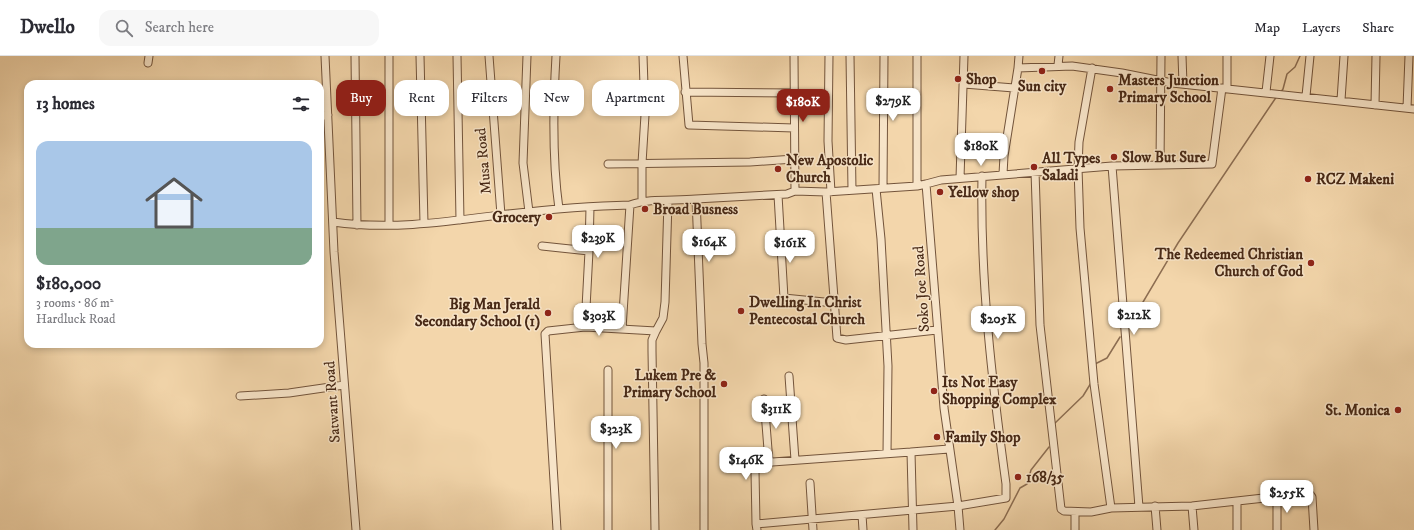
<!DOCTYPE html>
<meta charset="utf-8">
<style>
body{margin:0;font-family:"IM FELL DW Pica",serif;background:#f7f7f7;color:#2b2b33;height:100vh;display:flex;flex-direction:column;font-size:15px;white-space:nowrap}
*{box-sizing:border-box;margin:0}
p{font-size:13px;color:#7c7c81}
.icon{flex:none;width:22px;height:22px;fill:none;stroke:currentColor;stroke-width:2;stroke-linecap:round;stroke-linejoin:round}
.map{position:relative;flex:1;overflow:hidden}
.sheet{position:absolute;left:24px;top:24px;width:300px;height:268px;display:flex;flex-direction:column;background:#fff;border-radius:12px;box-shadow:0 2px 6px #0003}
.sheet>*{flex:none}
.top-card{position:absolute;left:336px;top:24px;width:380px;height:36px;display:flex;gap:8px}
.price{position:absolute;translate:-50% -34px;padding:0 9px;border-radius:8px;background:#fff;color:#222;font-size:13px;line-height:26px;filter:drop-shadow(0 1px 2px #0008)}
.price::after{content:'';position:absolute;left:50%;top:24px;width:12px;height:9px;margin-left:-6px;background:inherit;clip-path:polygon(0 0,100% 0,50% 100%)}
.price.on{background:#8f2418;color:#fff}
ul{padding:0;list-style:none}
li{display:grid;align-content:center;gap:8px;height:212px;padding:0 12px}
li span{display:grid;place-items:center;height:124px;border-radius:12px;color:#555}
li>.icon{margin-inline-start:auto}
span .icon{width:72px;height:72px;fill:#fffc;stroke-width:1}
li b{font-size:17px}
h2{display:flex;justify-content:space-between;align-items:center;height:48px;padding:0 12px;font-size:17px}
.chip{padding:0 14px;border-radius:12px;background:#fff;box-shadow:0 2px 6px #0003;font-size:14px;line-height:36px}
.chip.on{background:#8f2418;color:#fff}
header{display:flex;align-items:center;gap:24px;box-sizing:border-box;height:56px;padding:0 20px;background:#fff;border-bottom:1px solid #e1e1e2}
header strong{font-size:19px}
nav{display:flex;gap:22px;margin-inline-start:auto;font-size:14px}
.search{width:280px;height:36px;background:#f7f7f7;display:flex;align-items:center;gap:10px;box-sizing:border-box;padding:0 14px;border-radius:12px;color:#7c7c81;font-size:15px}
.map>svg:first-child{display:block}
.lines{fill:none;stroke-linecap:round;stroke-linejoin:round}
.stream{stroke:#8c6d51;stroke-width:1.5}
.street-casing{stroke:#73543b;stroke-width:9}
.street{stroke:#f7e4c8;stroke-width:7}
.poi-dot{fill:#8f2418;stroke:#f7e4c8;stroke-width:1.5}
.labels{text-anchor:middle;stroke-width:3;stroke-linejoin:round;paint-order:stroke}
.poi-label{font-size:15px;font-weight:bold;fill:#482916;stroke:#f7e4c8;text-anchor:start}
.street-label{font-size:15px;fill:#482916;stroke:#f7e4c8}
</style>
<header>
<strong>Dwello</strong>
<div class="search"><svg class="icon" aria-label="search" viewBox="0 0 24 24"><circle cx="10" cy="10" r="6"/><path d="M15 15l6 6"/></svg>Search here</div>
<nav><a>Map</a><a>Layers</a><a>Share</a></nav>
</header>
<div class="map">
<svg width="1414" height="474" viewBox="0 0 1414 474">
<rect width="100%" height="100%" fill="#f3d6ab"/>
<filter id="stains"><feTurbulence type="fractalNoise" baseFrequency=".005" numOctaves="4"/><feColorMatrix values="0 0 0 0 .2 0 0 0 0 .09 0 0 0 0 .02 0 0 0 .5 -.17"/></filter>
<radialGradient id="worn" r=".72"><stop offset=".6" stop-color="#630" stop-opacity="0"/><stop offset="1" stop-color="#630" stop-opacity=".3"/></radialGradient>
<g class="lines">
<!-- stream -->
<path class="stream" d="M1281,36L1283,33L1287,18L1295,11L1300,0
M1127,271L1130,268L1178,187L1277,40
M1095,308L1107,302L1120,281
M1054,368L1083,340L1091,327
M995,474L1004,463L1020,432L1027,428L1031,414L1049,391"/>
<!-- street casing -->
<g class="street-casing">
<path id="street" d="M325,0L334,196L356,474
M355,0L357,169
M420,0L424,167
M457,0L460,164
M489,0L501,159
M527,0L523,107L529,156
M556,0C553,51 552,103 559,153
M683,0L689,69L794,72
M794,0L795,135
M829,0L828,85L831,136
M850,0L852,134
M917,0V130L926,128L944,352L958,450L960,474
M1182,0L1183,28
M148,7L149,0
M1058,9L1059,0
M1018,12L1019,0
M1092,12L1079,86L1078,112L1080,172L1094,328L1111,452L1192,450L1309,437L1312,441L1314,474
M964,28L1014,32
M1227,33V0
M685,36L794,37
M1266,36L1270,0
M1306,40L1310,0
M1341,44L1344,0
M1375,49L1376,0
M1407,52L1409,0
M320,60L328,59
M608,108L750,106L794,103
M1160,109L1161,0
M1112,110L1139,451
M1035,115L1040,269L1061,453L1064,455L1091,456L1111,452
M1003,118L1004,100L1018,12L1072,10L1122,17L1172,27L1414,53
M960,122L964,0
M926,128L941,124L1112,110L1212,108L1222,32
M883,132L884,0
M876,133L881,183L888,310L887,397
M826,136L837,282L846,284L937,274
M778,139L784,242L834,247
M642,145V107L645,59L643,0
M630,149C649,142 675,145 696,143
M333,166C389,174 445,166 500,159C543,154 586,150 630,149L622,273
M389,169V0
M542,190L589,195L585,271
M589,195L590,151
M656,275L663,262L665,246L668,145
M608,314V474
M789,320L795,404
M240,340L289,337L344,329
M764,343L769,406
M810,427L813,474
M1277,441V474
M1155,450L1157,474
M1192,450L1194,474
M1075,456V474
M862,459L863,474
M756,468L755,415L757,409L760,407L911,396
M557,474L545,278L548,275L585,271L656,275L652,284V295L655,474
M704,474V307L702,288L696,143L787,138L795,135L826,136L917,130
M757,474L756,468L958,450L1006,442V428C992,326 980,223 982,120
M913,474L911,396L949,393
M1237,474V446"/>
</g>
<!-- street -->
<use href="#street" class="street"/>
</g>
<!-- markers -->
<g class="poi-dot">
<circle cx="1042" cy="15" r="4"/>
<circle cx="958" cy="23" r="4"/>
<circle cx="1110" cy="33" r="4"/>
<circle cx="1114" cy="101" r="4"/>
<circle cx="1034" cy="111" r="4"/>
<circle cx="778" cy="113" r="4"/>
<circle cx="1308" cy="123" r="4"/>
<circle cx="940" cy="136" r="4"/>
<circle cx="645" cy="153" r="4"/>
<circle cx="549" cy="161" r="4"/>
<circle cx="1311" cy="207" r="4"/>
<circle cx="741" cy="255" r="4"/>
<circle cx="548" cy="257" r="4"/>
<circle cx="724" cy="328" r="4"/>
<circle cx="934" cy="335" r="4"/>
<circle cx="1398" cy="354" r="4"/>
<circle cx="937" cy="381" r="4"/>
<circle cx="1018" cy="421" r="4"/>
</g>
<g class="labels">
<!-- poi labels -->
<g class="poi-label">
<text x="966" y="28">Shop</text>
<text x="1118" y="29">Masters Junction<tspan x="1118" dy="17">Primary School</tspan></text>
<text x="1042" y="35" text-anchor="middle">Sun city</text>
<text x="1122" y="106">Slow But Sure</text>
<text x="1042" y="107">All Types<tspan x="1042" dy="17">Saladi</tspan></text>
<text x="786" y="109">New Apostolic<tspan x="786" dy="17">Church</tspan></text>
<text x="1316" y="128">RCZ Makeni</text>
<text x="948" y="141">Yellow shop</text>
<text x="653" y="158">Broad Busness</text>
<text x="541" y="166" text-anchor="end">Grocery</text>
<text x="1303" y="203" text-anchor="end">The Redeemed Christian<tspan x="1303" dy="17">Church of God</tspan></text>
<text x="749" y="251">Dwelling In Christ<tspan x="749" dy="17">Pentecostal Church</tspan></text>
<text x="540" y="253" text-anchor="end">Big Man Jerald<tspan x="540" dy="17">Secondary School (1)</tspan></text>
<text x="716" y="324" text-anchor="end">Lukem Pre &amp;<tspan x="716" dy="17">Primary School</tspan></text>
<text x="942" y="331">Its Not Easy<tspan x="942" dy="17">Shopping Complex</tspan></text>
<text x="1390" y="359" text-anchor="end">St. Monica</text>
<text x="945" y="386">Family Shop</text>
<text x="1026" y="426">168/35</text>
</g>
<!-- street labels -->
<g class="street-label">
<text transform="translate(483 105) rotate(-95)" y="5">Musa Road</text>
<text transform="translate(921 233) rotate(-94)" y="5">Soko Joe Road</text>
<text transform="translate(332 346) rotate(-94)" y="5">Satwant Road</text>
</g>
</g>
<rect width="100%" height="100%" filter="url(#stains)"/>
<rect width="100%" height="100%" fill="url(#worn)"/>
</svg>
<b class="price" style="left:893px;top:66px">$279K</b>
<b class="price on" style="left:803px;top:67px">$180K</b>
<b class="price" style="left:981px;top:111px">$180K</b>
<b class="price" style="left:598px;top:203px">$239K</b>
<b class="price" style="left:709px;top:207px">$164K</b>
<b class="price" style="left:790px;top:208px">$161K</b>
<b class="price" style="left:1134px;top:280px">$212K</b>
<b class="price" style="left:599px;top:281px">$303K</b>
<b class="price" style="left:998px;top:284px">$205K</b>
<b class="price" style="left:776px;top:374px">$311K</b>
<b class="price" style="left:616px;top:394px">$323K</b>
<b class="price" style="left:746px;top:425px">$146K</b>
<b class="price" style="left:1287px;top:458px">$255K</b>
<div class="top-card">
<a class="chip on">Buy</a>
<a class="chip">Rent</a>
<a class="chip">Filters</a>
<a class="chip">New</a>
<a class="chip">Apartment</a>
</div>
<section class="sheet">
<h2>13 homes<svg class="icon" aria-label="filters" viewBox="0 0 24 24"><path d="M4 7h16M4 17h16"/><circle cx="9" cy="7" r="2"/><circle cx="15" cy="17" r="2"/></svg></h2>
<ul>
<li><span style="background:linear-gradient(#a9c7e8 70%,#7fa58c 0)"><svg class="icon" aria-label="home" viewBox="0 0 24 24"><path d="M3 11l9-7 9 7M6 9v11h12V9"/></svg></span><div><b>$180,000</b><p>3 rooms · 86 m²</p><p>Hardluck Road</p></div></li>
</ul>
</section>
</div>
